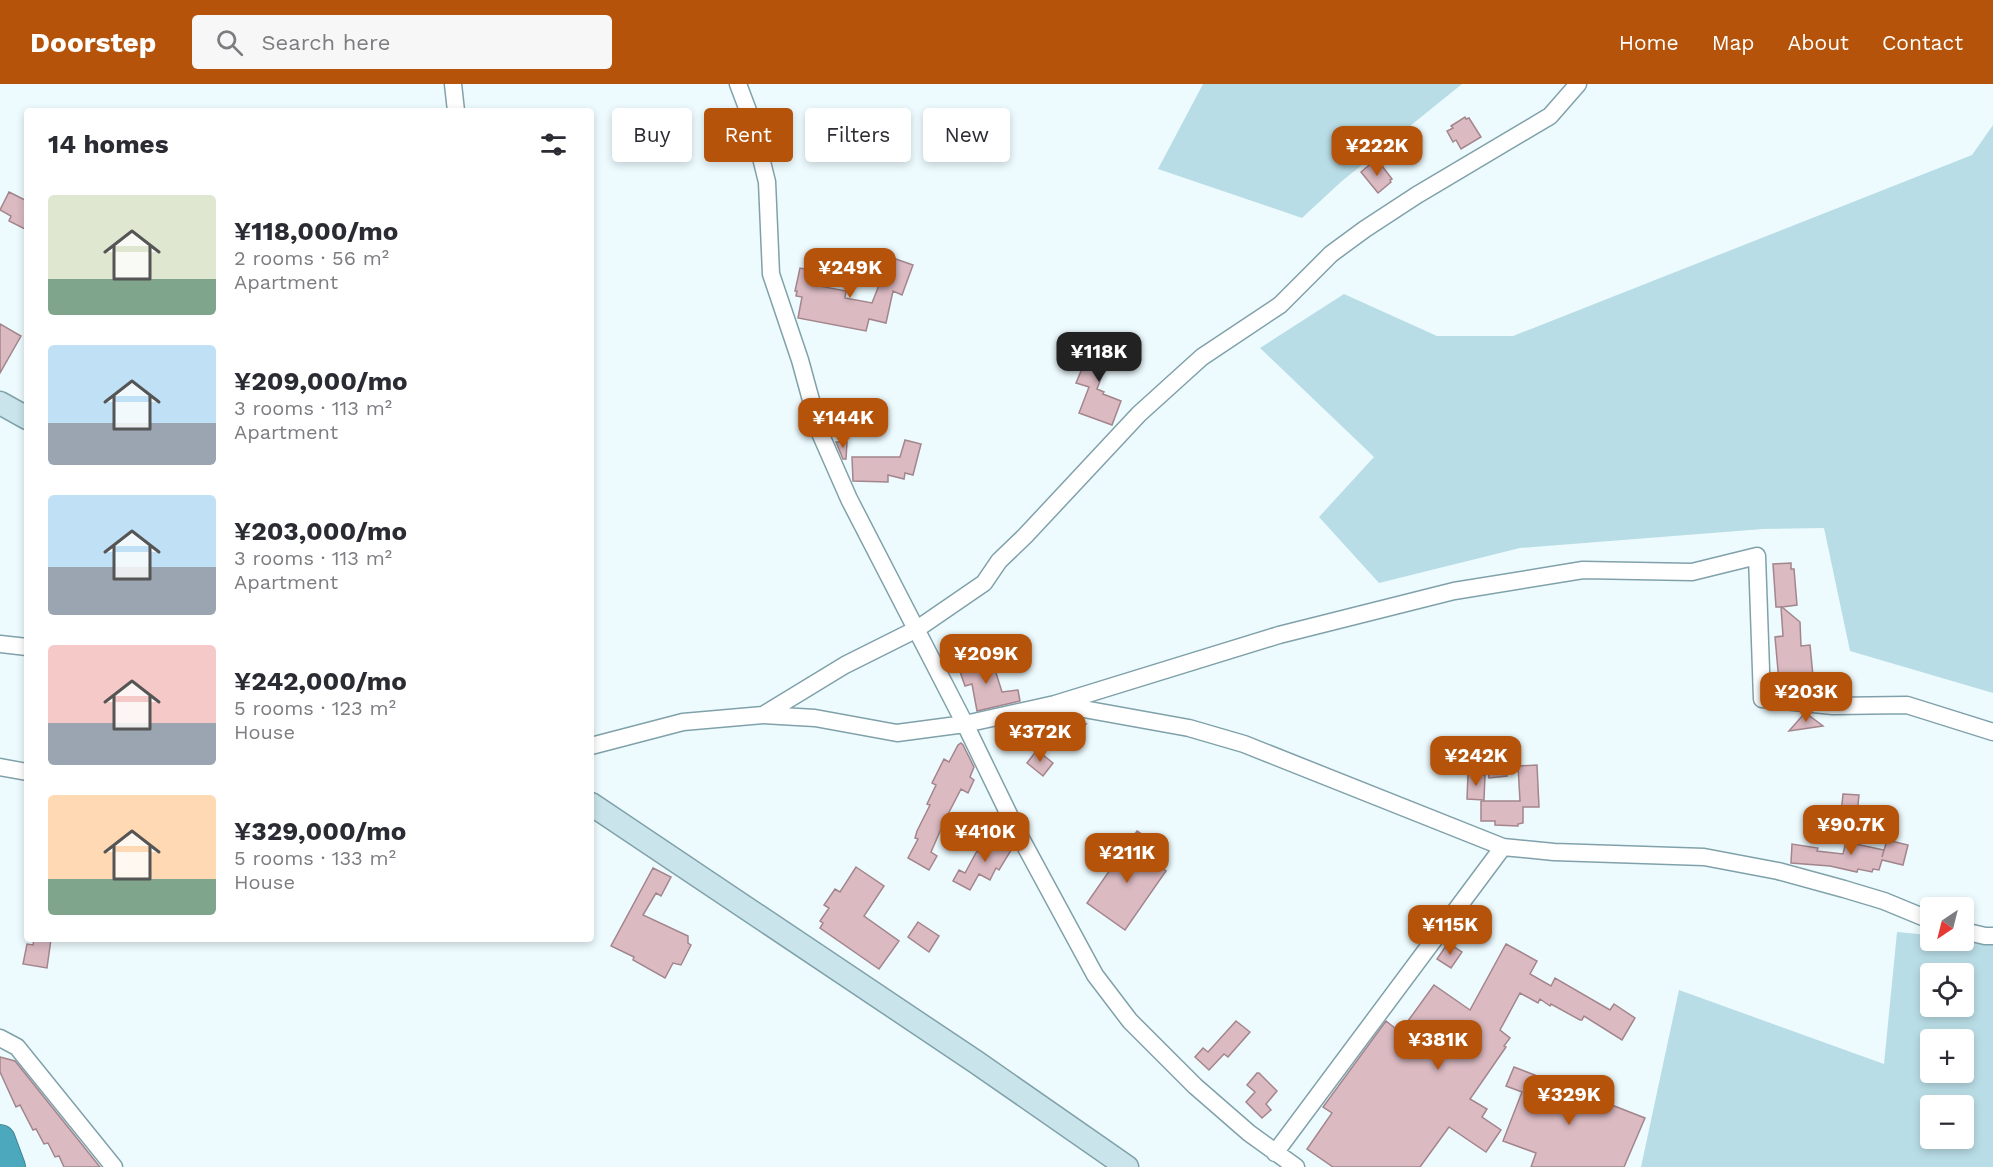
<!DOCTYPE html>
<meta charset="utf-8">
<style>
body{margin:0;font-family:"Work Sans",sans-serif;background:#f7f7f7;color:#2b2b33;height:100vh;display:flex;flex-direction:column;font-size:22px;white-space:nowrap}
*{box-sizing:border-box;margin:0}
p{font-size:20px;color:#7c7c81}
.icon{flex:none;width:33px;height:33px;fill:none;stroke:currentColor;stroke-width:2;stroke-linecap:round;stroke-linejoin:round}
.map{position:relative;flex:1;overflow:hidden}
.panel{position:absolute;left:24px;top:24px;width:570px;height:834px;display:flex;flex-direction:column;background:#fff;border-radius:6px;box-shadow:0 3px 9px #0003}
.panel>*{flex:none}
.hud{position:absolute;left:612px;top:24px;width:570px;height:54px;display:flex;gap:12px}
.needle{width:39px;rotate:215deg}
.controls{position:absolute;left:1920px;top:813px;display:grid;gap:12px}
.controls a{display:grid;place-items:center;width:54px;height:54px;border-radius:6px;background:#fff;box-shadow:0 3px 9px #0003;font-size:30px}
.price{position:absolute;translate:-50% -51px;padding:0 14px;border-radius:12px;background:#b45309;color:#fff;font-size:20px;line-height:39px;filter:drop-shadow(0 2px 3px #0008)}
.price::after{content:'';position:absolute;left:50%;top:36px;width:18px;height:14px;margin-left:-9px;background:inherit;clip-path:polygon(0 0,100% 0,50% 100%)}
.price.selected{background:#222;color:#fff}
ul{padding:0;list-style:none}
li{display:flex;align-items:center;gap:18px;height:150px;padding:0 24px}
li span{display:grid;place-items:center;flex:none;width:168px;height:120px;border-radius:6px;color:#555}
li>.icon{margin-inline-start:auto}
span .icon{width:72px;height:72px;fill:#fffc;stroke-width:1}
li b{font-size:26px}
h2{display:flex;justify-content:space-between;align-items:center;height:72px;padding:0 24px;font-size:26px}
.pill{padding:0 21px;border-radius:6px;background:#fff;box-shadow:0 3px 9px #0003;font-size:21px;line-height:54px}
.pill.selected{background:#b45309;color:#fff}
header{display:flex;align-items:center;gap:36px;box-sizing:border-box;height:84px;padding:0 30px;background:#b45309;color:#fff}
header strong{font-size:28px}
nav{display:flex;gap:33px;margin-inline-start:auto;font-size:21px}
.search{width:420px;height:54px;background:#f7f7f7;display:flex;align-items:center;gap:15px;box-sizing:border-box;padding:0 21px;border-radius:6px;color:#7c7c81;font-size:22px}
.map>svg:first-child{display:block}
.green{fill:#b9dde6;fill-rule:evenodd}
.building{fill:#dbbac2;stroke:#a3858c;stroke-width:1.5}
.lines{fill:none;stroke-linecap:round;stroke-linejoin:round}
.street-casing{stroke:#80a1aa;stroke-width:19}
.secondary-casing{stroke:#80a1aa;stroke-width:25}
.highway-casing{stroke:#428392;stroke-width:32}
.street{stroke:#fff;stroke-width:16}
.secondary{stroke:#c9e5eb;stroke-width:22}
.highway{stroke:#4ca8bd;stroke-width:30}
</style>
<header>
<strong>Doorstep</strong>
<div class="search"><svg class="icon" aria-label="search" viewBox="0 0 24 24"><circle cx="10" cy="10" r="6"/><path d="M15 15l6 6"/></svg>Search here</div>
<nav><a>Home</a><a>Map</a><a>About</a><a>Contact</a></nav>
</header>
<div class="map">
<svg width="1993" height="1083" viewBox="0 0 1993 1083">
<rect width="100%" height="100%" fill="#edfbfe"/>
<!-- green -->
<path class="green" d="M1203,0H1462L1342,97L1302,134L1158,85Z
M1993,41V609L1850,567L1824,444L1763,445L1520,464L1379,499L1319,433L1374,373L1260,264L1344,210L1437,252H1513L1972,71Z
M1897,848L1930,851V856H1964V855L1993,858V1083H1641L1679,906L1884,980ZM1930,890H1964V922H1930ZM1930,956H1964V988H1930ZM1930,1022H1964V1054H1930Z"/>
<!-- building -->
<path class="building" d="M1465,33L1466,35L1469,34L1481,53L1461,65L1456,56L1453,58L1447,47L1453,44L1451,42Z
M1374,77L1380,84L1382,82L1392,95L1390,96L1391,98L1378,109L1361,88Z
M9,108L27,117V146L9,137L11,132L0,126Z
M890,173L913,181L902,211L893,207L886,239L869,235L866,247L798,234L802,213L796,212L797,207H795L800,184L816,187L814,201L846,207L845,214L872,219Z
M0,240L21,252L0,289Z
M1094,256L1125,269L1120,283L1107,278L1097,305L1104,308L1103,310L1121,317L1112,341L1079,329L1089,303L1076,299Z
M905,356L921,360L913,391L905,389L904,395L888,391V398L853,397L852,373H900Z
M836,358H847L846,375H843Z
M1791,479V485H1794L1797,521L1782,523L1800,538L1801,562L1810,561L1813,592H1809V596L1779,598L1775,553L1783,552L1781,523H1776L1773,480Z
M991,573L1002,608L1018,606L1020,617L977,627L972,600L965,602L958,582Z
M1804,630H1807L1823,642L1789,647Z
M1086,640L1071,659L1038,665L1034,648Z
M961,659L963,661L974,683L970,693L974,696L968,709L961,705L945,736L931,768L937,772L929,786L908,774L918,755L915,754L917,747L930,721L927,720L936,701L932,699L944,675L949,678L958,661Z
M1037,666L1053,679L1043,692L1027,679Z
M1505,676L1507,692L1489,694L1487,678Z
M1537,681L1539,723H1523V739L1518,740V742L1495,741V737H1481V717H1520L1518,682Z
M1468,690L1485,691L1484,716L1467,715Z
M1843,710L1859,711L1856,741L1840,739Z
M1137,747L1151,756L1142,770L1166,787L1125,846L1087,819Z
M993,752L1013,763L999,786L996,784L990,796L979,790L970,806L953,797L959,786L965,789L977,767L982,770Z
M1887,756L1908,761L1903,781L1882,776L1879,786L1873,785L1872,788L1858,785L1857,788L1830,782L1791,779L1792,760L1818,764L1817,767L1843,770L1846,758L1884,766L1882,773Z
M856,783L884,802L864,832L899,857L879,885L820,844L823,839L820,837L829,824L824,821L835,805L840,808Z
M653,784L671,793L661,812L656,809L643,831L688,852V859L691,861L681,881L673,879L665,894L633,876L634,873L611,862Z
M918,838L939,852L929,868L908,853Z
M34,855H51L47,884L23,880L27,860L33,861Z
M1448,859L1462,868L1451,884L1437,875Z
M1506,860L1537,877L1530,890L1551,902L1555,894L1610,926L1614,920L1635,934L1622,956L1584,932L1582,936H1580L1551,920L1550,922L1540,915L1538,919L1520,909L1500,946L1510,954L1504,962L1506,963L1470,1015L1487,1025L1482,1033L1501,1046L1486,1068L1449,1043L1420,1083H1333L1307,1065L1332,1029L1323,1023L1386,937L1400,948L1434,901L1470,926Z
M1236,937L1250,948L1228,973L1224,970L1209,986L1195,973L1203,964L1208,968Z
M0,973L15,977L100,1083H64L59,1072L55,1073L48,1059L44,1060L36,1045L33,1046L20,1021L16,1023L0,988Z
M1514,983L1645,1034L1624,1083H1531L1536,1069L1503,1057L1522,1008L1506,1002Z
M1257,989H1259L1277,1007L1266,1020L1271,1026L1262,1034L1246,1018L1255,1008L1247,1001Z"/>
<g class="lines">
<!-- street casing -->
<g class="street-casing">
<path id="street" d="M453,0L456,27
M738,0L752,37L767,98L771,190L800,276L820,349L849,415L965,640L1017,747L1095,891L1130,937L1195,1002L1249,1049L1296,1083
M0,560L27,563
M1056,620L1189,644L1244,660L1503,763L1554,768L1704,773L1778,787L1844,805L1884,817L1930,836
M763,631L845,581L917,545L984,499L999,477L1025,452L1139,330L1202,273L1280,221L1331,170L1365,145L1417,111L1550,32L1578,0
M591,662L683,638L763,631L815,634L897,649L965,640L1055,620L1279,551L1454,507L1583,486L1692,488L1757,472L1762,615L1833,622L1907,621L1993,648
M0,683L27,688
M1964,847L1985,852H1993
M0,954L17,963L114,1083
M1275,1069L1503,763"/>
</g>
<!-- secondary casing -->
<g class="secondary-casing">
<path id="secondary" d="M0,319L27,334
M591,720L976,978L1127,1083"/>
</g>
<!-- highway casing -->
<g class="highway-casing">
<path id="highway" d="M0,1056L10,1083"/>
</g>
<!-- street -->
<use href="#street" class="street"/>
<!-- secondary -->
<use href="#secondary" class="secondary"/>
<!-- highway -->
<use href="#highway" class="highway"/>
</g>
</svg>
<div class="controls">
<a><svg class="needle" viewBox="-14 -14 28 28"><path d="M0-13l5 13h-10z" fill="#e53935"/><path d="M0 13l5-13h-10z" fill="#7c7c81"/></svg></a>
<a><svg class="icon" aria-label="locate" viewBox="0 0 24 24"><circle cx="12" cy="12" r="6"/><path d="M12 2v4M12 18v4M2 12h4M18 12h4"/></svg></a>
<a>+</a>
<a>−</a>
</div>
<b class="price" style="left:1377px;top:93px">¥222K</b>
<b class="price" style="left:850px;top:215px">¥249K</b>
<b class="price selected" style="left:1099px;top:299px">¥118K</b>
<b class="price" style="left:843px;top:365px">¥144K</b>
<b class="price" style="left:986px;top:601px">¥209K</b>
<b class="price" style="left:1806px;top:639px">¥203K</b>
<b class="price" style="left:1040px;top:679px">¥372K</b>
<b class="price" style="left:1476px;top:703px">¥242K</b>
<b class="price" style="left:1851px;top:772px">¥90.7K</b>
<b class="price" style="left:985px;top:779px">¥410K</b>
<b class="price" style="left:1127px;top:800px">¥211K</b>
<b class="price" style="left:1450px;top:872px">¥115K</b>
<b class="price" style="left:1438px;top:987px">¥381K</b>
<b class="price" style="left:1569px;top:1042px">¥329K</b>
<div class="hud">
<a class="pill">Buy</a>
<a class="pill selected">Rent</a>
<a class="pill">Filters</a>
<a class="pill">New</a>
</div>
<section class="panel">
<h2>14 homes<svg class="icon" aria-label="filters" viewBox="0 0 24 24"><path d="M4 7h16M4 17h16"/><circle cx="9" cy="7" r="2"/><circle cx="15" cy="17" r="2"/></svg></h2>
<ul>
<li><span style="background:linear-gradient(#dfe7d0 70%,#7fa58c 0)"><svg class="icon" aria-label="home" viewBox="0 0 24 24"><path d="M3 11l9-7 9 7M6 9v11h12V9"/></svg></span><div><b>¥118,000/mo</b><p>2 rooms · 56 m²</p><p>Apartment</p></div></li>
<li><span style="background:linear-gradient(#bfe0f5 65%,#9aa5b1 0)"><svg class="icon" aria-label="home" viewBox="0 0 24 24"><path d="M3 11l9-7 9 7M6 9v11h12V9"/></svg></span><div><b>¥209,000/mo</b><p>3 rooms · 113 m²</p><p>Apartment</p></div></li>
<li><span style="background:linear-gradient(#bfe0f5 60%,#9aa5b1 0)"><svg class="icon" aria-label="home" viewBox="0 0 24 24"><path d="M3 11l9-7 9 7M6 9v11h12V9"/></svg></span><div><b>¥203,000/mo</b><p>3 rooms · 113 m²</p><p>Apartment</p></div></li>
<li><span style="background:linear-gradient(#f6c9c9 65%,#9aa5b1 0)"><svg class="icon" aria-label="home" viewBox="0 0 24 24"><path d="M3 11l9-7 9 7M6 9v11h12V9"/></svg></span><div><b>¥242,000/mo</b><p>5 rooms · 123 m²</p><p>House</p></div></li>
<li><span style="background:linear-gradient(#ffd9b3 70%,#7fa58c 0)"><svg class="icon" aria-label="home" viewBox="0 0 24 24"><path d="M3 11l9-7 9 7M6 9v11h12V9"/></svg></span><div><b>¥329,000/mo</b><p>5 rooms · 133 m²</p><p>House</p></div></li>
</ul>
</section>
</div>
